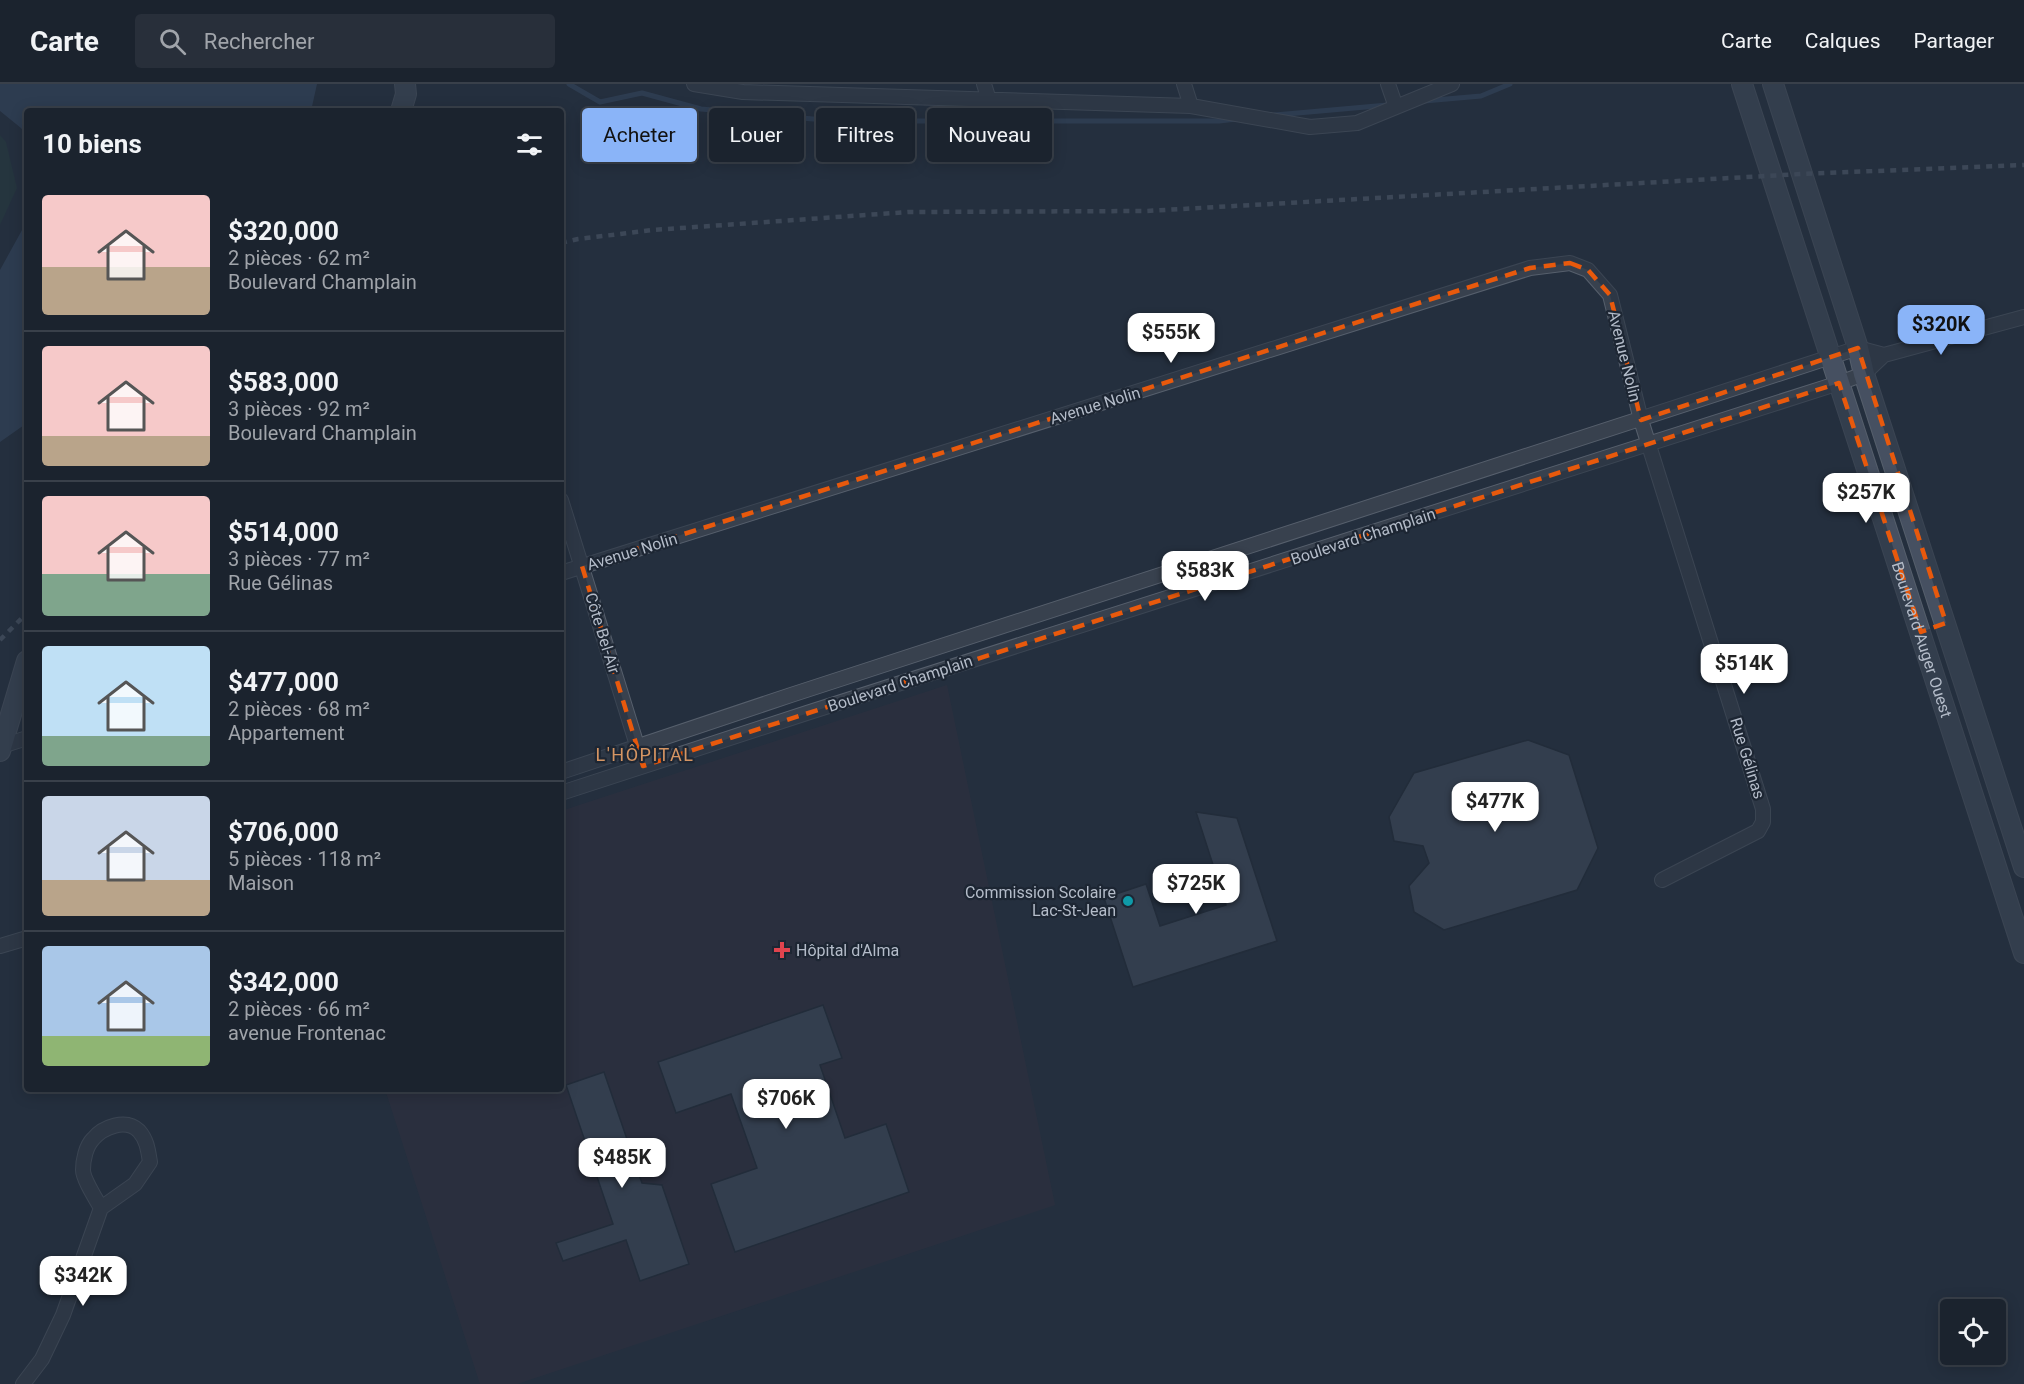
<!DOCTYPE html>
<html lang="fr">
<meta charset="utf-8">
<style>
body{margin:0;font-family:Roboto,sans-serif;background:#282f3a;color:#f1f3f6;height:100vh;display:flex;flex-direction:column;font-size:22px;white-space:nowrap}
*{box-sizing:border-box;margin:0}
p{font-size:20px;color:#a0a4aa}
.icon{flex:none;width:33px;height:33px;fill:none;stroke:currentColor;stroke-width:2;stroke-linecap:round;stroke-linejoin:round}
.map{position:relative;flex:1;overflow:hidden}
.sheet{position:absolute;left:24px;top:24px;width:540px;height:984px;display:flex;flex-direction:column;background:#1b232e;border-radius:6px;box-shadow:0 3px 15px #0003,0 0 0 2px #39404a}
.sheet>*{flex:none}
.banner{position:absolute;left:582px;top:24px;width:570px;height:54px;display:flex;gap:12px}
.tools{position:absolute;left:1940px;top:1215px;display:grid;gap:12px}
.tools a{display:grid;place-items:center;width:66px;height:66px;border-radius:6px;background:#1b232e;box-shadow:0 3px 15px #0003,0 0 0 2px #39404a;font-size:30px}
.price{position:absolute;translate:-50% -51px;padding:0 14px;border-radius:12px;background:#fff;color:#222;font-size:20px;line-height:39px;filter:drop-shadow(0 2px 3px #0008)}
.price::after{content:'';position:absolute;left:50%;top:36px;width:18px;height:14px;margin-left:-9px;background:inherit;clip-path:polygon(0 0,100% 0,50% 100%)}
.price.selected{background:#8ab4f8;color:#111}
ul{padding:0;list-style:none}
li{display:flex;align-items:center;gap:18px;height:150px;padding:0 18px}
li+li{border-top:2px solid #39404a}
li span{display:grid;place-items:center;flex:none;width:168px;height:120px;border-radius:6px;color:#555}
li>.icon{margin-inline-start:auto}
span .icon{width:72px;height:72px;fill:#fffc;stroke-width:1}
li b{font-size:26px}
h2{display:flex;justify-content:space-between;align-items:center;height:72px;padding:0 18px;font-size:26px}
.tag{padding:0 21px;border-radius:6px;background:#1b232e;box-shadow:0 3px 15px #0003,0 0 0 2px #39404a;font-size:21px;line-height:54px}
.tag.selected{background:#8ab4f8;color:#111}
header{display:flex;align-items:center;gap:36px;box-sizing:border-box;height:84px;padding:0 30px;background:#1b232e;border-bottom:2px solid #39404a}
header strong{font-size:28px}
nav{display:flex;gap:33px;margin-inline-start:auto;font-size:21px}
.search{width:420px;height:54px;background:#282f3a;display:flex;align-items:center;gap:15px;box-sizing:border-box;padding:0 21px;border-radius:6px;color:#a0a4aa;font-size:22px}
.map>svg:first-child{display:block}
.medical{fill:#32303f}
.green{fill:#263c3f}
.water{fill:#394c67}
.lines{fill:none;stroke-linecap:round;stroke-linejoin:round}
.stream{stroke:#394c67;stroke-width:5}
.building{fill:#455162;stroke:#1f2835;stroke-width:1.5}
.street-casing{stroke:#565f6c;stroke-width:16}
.secondary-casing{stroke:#565f6c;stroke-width:22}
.street{stroke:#38414e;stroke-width:14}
.secondary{stroke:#465061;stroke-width:20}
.rail{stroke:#5a6575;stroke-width:4.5;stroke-dasharray:6 6;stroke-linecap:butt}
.marked{fill:none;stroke:#e8590c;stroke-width:4.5;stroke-dasharray:12 8;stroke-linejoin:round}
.culture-dot{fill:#0f9aa8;stroke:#1d2633;stroke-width:2}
.health-dot{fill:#e0444e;stroke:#1d2633;stroke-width:2}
.labels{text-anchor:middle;stroke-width:4.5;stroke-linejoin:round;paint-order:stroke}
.street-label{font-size:16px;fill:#b4bcc9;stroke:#1d2633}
.poi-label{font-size:16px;fill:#b4bcc9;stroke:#1d2633;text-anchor:end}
.neighbourhood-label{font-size:18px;letter-spacing:1.5px;fill:#d59563;stroke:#1d2633}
</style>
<header>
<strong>Carte</strong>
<div class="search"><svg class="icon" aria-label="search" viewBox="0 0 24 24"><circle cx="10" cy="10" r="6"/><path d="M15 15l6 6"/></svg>Rechercher</div>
<nav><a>Carte</a><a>Calques</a><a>Partager</a></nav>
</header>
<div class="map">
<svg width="2024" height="1300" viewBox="0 0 2024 1300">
<rect width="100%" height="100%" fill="#242f3e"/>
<!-- medical -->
<path class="medical" d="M947,601L1055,1121L517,1300H480L385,1005H561V727Z"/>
<!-- green -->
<path class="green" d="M0,51L6,58L17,104L0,141Z"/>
<!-- water -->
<path class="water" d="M0,0H317L311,27H27V53L21,44L0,27Z
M27,137V339L0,358V186Z"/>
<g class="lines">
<!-- stream -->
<path class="stream" d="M569,0L600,18L642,9L701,25L836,37H1219L1236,35
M1424,17L1481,12L1510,0
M1275,31L1388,21"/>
</g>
<!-- building -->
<path class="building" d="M1528,656L1569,671L1598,764L1577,806L1444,846L1414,828L1409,802L1429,779L1423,762L1394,757L1389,733L1414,689Z
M1196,728L1237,734L1277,857L1133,903L1104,814L1146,800L1160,842L1226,821Z
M823,921L842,974L820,981L845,1054L886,1040L909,1108L735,1168L711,1100L757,1084L731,1010L676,1029L658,978Z
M604,988L642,1099L662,1101L689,1180L640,1197L626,1156L563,1177L556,1159L613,1140L566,1001Z"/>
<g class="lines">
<!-- street casing -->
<g class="street-casing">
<path id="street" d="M694,0L743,8L1191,22L1310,43L1357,39L1452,0
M984,0L989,16
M1184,0L1191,22
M1388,0L1396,23
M561,416L640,671
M561,489L1530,184L1570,179L1588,186L1610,211L1641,336L1763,725V738L1758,747L1662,796
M2,662L27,654
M561,688L791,611L1858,264L1884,271L2024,233
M561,709C986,569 1414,438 1839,299L1864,290L1884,271
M0,862L27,854
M23,1300L42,1275L63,1231L101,1124L135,1100L150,1078C148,1066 147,1056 139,1047C126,1034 103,1043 93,1055C86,1062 83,1076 83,1086C83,1095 96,1115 101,1124"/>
</g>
<!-- secondary casing -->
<g class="secondary-casing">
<g id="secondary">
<path id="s1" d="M1742,0L2024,869"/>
<path d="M1773,0L1858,264L1864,290L2024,783"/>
<path d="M401,27L406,10L405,0"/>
<path d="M0,667L27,577"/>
</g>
</g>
<!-- street -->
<use href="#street" class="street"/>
<!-- secondary -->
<use href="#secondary" class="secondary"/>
<!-- rail -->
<path class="rail" d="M561,159L578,155L653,146L908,128L1146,127L1801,90L2024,81
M0,556L27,529"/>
</g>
<!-- marked area -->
<path d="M0 0H2024V1300H0ZM1570,179L1588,186L1610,211L1641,336L1858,264L1946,539L1921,548L1839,299L643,682L582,482L1530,184Z" fill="#242f3e" fill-opacity=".55" fill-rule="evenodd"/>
<path class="marked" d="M1570,179L1588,186L1610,211L1641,336L1858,264L1946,539L1921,548L1839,299L643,682L582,482L1530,184Z"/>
<!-- markers -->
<circle class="culture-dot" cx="1128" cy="817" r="6"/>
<path class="health-dot" d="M779 857h6v6h6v6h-6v6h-6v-6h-6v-6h6z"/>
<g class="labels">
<!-- street labels -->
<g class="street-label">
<text transform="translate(1625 272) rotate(76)" y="6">Avenue Nolin</text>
<text transform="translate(1095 321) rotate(-17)" y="6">Avenue Nolin</text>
<text transform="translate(1363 452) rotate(-18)" y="6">Boulevard Champlain</text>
<text transform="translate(632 467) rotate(-17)" y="6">Avenue Nolin</text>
<text transform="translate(603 549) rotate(73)" y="6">Côte Bel-Air</text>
<text dy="6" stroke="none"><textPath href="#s1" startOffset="584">Boulevard Auger Ouest</textPath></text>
<text transform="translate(900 599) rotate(-18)" y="6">Boulevard Champlain</text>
<text transform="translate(1748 674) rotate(73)" y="6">Rue Gélinas</text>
</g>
<!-- poi labels -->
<g class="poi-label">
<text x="1116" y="814">Commission Scolaire<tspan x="1116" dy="18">Lac-St-Jean</tspan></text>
<text x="796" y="872" text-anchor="start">Hôpital d'Alma</text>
</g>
<!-- neighbourhood labels -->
<g class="neighbourhood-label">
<text x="645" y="677">L'HÔPITAL</text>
</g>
</g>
</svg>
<div class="tools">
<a><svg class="icon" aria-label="locate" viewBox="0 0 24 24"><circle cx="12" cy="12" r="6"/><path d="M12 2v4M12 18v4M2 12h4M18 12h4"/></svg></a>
</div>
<b class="price selected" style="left:1941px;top:272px">$320K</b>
<b class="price" style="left:1171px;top:280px">$555K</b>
<b class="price" style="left:1866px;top:440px">$257K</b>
<b class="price" style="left:1205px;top:518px">$583K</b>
<b class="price" style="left:1744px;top:611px">$514K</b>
<b class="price" style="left:1495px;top:749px">$477K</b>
<b class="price" style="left:1196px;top:831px">$725K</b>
<b class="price" style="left:786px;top:1046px">$706K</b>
<b class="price" style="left:622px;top:1105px">$485K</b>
<b class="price" style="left:83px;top:1223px">$342K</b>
<div class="banner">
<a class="tag selected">Acheter</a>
<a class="tag">Louer</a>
<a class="tag">Filtres</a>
<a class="tag">Nouveau</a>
</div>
<section class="sheet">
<h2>10 biens<svg class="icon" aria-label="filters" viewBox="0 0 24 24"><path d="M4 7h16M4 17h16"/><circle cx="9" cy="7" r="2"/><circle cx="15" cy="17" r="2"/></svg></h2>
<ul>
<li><span style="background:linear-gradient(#f6c9c9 60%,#b9a48a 0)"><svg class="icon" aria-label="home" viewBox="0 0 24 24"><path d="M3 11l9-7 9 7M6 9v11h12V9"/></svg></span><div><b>$320,000</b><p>2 pièces · 62 m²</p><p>Boulevard Champlain</p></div></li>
<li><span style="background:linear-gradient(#f6c9c9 75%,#b9a48a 0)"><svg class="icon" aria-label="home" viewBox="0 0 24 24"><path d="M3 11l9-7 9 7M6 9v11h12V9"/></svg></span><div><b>$583,000</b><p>3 pièces · 92 m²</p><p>Boulevard Champlain</p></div></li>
<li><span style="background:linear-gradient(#f6c9c9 65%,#7fa58c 0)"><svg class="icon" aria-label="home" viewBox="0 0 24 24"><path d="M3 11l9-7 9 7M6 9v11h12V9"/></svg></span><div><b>$514,000</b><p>3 pièces · 77 m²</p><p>Rue Gélinas</p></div></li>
<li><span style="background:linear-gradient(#bfe0f5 75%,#7fa58c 0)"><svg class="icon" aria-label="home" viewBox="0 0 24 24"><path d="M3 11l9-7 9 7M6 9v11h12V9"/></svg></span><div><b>$477,000</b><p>2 pièces · 68 m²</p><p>Appartement</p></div></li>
<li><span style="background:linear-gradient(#c9d6e8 70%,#b9a48a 0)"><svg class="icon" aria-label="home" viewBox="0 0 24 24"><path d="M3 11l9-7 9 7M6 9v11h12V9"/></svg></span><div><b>$706,000</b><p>5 pièces · 118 m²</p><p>Maison</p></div></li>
<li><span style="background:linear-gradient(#a9c7e8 75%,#8fb573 0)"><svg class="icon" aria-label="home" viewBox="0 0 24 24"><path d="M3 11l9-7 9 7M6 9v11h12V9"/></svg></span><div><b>$342,000</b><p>2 pièces · 66 m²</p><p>avenue Frontenac</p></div></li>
</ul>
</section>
</div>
